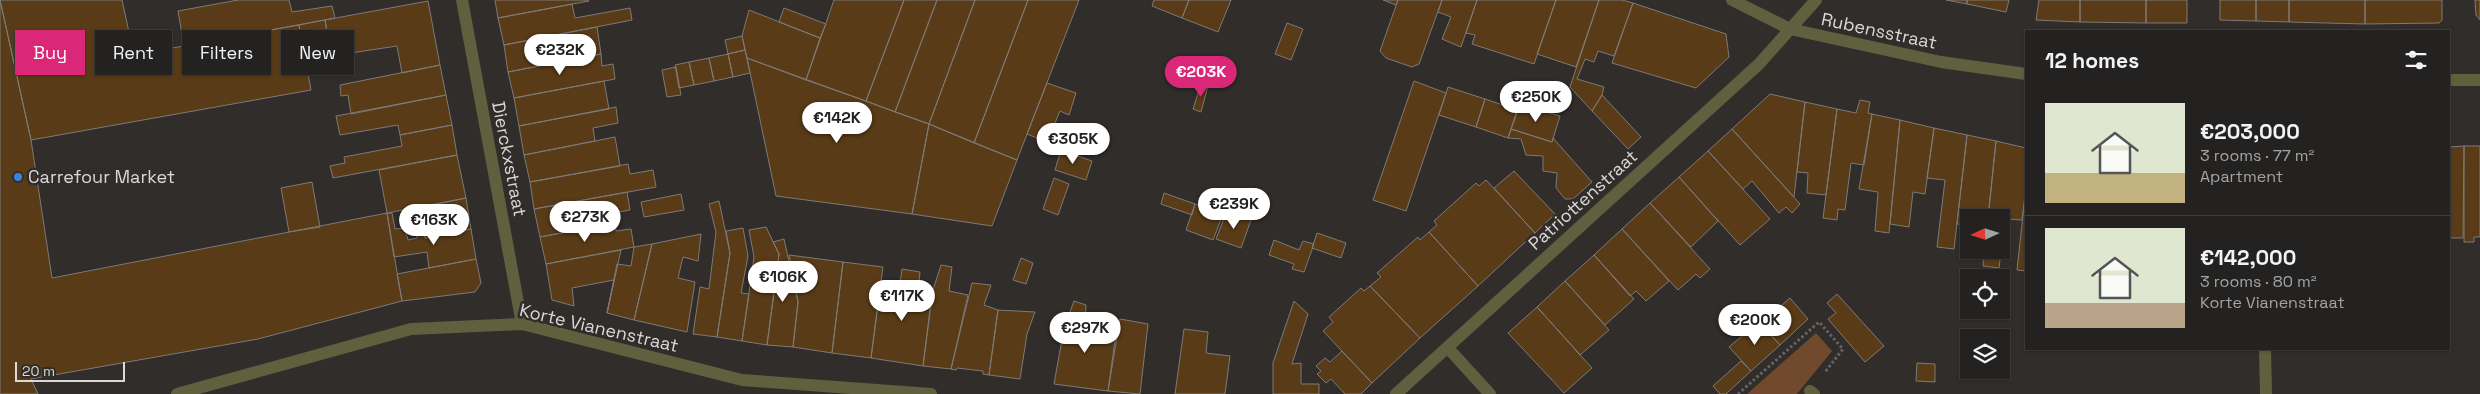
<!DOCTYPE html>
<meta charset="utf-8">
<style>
body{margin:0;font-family:"Space Grotesk",sans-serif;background:#302f2d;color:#f1f3f6;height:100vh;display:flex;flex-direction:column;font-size:19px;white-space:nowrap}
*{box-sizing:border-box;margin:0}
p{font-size:16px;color:#a3a4a5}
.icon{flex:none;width:28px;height:28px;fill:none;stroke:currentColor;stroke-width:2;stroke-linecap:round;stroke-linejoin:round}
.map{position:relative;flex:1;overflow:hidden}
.drawer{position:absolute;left:2025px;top:30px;width:425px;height:320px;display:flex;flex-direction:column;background:#242220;border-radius:0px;box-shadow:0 1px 4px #0004,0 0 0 1px #413f3e}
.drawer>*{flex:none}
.banner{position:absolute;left:15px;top:30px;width:475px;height:45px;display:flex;gap:10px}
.needle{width:32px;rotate:266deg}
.buttons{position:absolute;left:1960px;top:209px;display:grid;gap:10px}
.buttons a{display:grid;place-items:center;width:50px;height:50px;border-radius:0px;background:#242220;box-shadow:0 1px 4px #0004,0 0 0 1px #413f3e;font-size:25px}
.scale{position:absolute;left:15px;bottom:12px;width:110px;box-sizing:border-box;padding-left:5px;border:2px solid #dbd9d7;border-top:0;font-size:14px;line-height:18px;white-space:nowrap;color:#dbd9d7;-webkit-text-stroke:4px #302d2b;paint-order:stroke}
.price{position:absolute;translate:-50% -42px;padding:0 11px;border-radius:18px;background:#fff;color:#222;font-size:16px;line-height:32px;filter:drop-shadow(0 1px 2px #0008)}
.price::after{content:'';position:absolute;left:50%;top:30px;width:15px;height:11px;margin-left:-8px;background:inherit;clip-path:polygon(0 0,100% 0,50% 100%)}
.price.active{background:#db2777;color:#fff}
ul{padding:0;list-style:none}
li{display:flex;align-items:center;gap:15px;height:125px;padding:0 20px}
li+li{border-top:1px solid #413f3e}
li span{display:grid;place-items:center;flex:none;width:140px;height:100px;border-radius:0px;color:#555}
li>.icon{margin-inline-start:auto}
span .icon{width:60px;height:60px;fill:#fffc;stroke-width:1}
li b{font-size:21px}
h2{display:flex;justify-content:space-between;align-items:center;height:60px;padding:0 20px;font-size:21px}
.tag{padding:0 18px;border-radius:0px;background:#242220;box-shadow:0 1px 4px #0004,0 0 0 1px #413f3e;font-size:18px;line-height:45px}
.tag.active{background:#db2777;color:#fff}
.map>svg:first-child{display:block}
.green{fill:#714a2d}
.building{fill:#593b17;stroke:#7d7a77}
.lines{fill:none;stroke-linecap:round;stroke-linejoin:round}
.path{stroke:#686563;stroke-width:3;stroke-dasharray:2.5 2.5;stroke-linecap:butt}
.service{stroke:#60603f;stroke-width:12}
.minor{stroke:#60603f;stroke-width:12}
.tertiary{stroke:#60603f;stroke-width:12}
.shop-dot{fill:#3f7fe0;stroke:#302d2b;stroke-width:2}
.labels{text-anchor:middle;stroke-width:5;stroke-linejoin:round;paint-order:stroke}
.street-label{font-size:18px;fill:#dbd9d7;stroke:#302d2b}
.poi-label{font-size:18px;fill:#dbd9d7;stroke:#302d2b;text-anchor:start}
</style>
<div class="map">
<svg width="2480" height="394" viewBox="0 0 2480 394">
<rect width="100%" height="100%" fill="#302d2b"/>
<!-- green -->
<path class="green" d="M1816,333L1832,351L1797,394H1747Z"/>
<!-- building -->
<path class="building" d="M0,0L31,140L52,278L387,213L402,301L258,339L31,379L38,394H0Z
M0,0H122L134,55L299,25L311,90L31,140Z
M238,0H289L292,12L332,6L335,18L184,46L178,11Z
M495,0H588L589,1L498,18Z
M834,0H904L866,101L806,80Z
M904,0H937L895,112L866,101Z
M937,0H975L929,124L895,112Z
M975,0H1028L974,143L929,124Z
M1028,0H1079L1017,160L974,143Z
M1154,0H1189L1182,18L1152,6Z
M1189,0H1231L1218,32L1182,18Z
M1383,0H1398L1396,5Z
M1398,0H1442L1419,64L1412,67L1386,58L1380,51Z
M1442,0H1477L1461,47L1442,39L1451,17L1438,12Z
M1477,0H1556L1534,64L1472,44L1475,35L1466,33Z
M1556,0H1599L1576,67L1537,54Z
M1599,0H1622L1633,3L1614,56L1598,51L1594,62L1585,59L1577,79L1604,87L1602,95L1592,111L1570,87Z
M1946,0H1967V4Z
M1967,0H2009L2006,12L1967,4Z
M2039,0H2080V22L2036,20Z
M2080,0H2146V23L2080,22Z
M2146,0H2187V23H2146Z
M2220,0H2256V21L2220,20Z
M2256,0H2289V22L2256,21Z
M2289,0H2365V24L2289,22Z
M2365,0H2442V20L2439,23L2365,24Z
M2475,0H2480V20L2476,15Z
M428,1L440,65L402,73L397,46L331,56L325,20Z
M1633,3L1726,34L1729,57L1696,88L1612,63Z
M572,4L575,18L630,8L632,20L504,45L498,18Z
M784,8L826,24L820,38L779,22Z
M749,10L820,38L806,80L747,58L742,36Z
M325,20L331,56L305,62L299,25Z
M1287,23L1303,29L1291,60L1275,54Z
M597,27L601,54L508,72L504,45Z
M742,36L745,50L728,54L725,40Z
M745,50L750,73L733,77L728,54Z
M601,54L602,66L613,64L615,79L514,98L508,72Z
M728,54L733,77L714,81L709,58Z
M709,58L714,81L694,85L689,62Z
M747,58L929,124L912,214L776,196Z
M689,62L694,85L679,88L675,65Z
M440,65L446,95L351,114L348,95L341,96L340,85Z
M676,67L681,95L667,97L662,70Z
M604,81L609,109L519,126L514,98Z
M1414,81L1446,93L1406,211L1373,200Z
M1047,83L1076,93L1069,115L1060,111L1047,142L1027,134Z
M1201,84L1208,86L1201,112L1193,109Z
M1448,87L1485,99L1476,127L1439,115Z
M1770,94L1805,102L1794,197L1732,129Z
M446,95L452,125L400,135L398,125L340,135L336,116Z
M1602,95L1641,137L1628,149L1592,111Z
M1485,99L1518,110L1508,138L1476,127Z
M1860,100L1870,102L1868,113L1872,114L1864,165L1851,163L1845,210L1838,209L1837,220L1823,218L1837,109L1856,113Z
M1805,102L1837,109L1826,195L1807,193L1808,173L1797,172Z
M1519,104L1560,116L1552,142L1511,129Z
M616,107L618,123L593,128L595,141L524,155L519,126Z
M1872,114L1900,120L1889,233L1875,231L1878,192L1859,189Z
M1900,120L1934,128L1925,194L1913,192L1909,227L1890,224Z
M929,124L1017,160L992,226L912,214Z
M452,125L457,155L333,178L330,166L345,163L344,157L402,146L400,135Z
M1934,128L1967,135L1954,249L1937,247L1945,180L1927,178Z
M1511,129L1552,142L1553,138L1592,182L1573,199H1565L1556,188L1557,173L1543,171V156L1526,155L1521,139L1508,138Z
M1732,129L1800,204L1792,213L1786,207L1779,213L1752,181L1743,189L1708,151Z
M1967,135L1996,141L1988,218H1969V225L1957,224Z
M615,137L620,166L530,182L524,155Z
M1996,141L2026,148V187L2022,220L2005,219L1999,268L1983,266L1984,250H2001V218H1988Z
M2464,146L2463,238H2449V147Z
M2464,146H2480V237H2474V242H2464Z
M1061,150L1092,161L1086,180L1055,170Z
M1708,151L1770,219L1740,245L1679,177Z
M457,155L466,198L387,213L379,170Z
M628,164L630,174L653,170L656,187L534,209L530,182Z
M1514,171L1555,214L1535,233L1494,188Z
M1679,177L1718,221L1691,247L1650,203Z
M1054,178L1069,184L1058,215L1043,209Z
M1486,180L1535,233L1478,286L1429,232L1437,225L1434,221L1476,183L1479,186Z
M312,182L320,227L289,232L281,188Z
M2026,187V271L2017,270Z
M627,192L630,210L613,213L615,223L540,237L534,209Z
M1164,193L1195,204L1192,215L1161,204Z
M681,194L684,210L644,217L641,202Z
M466,198L471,229L425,238L418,208Z
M719,201L730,253L717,337L693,334L700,287L709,289L716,232L709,204Z
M1650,203L1710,269L1700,278L1696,274L1678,290L1622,229Z
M1195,204L1223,214L1213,240L1186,230Z
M1227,211L1251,220L1241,248L1216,239Z
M387,213H392L395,229L405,228L408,240L417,238L416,234L424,232L425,238L471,229L476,259L429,268L427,252L394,257Z
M615,223L616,231L631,229L634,247L546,264L540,237Z
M766,227L779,254L767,345L742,341L754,257L749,230Z
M743,228L748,256L741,293L749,294L742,341L717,337L730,253L726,231Z
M1622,229L1669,281L1646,301L1636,291L1630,296L1594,255Z
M1429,232L1478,286L1420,338L1370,286L1381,277L1377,273L1418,237L1420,240Z
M1317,233L1346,243L1341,258L1312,248Z
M701,234L698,261L683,257L678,278L695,282L687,332L634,320L652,244Z
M784,239L798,302L793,347L767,345L779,254L773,242Z
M1274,240L1299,250L1303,241L1314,244L1304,272L1292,269L1294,264L1269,255Z
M652,244L634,320L607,313L617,264L631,266L634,247Z
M621,250L607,313L614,280L572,288L574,306L552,300L546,264Z
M789,255L843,262L832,353L793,347L798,302Z
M1594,255L1634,299L1605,325L1565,281Z
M1021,258L1033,263L1026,284L1013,280Z
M476,259L481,283L475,292L402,301L397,274Z
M843,262L883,267L871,358L832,353Z
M941,265L952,267L949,291L968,295L951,369L923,366L933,290Z
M902,269L920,272L918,291L932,293L923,366L871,358L880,288L899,291Z
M1565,281L1609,330L1580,355L1537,307Z
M972,283L991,285L984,305L998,310L989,375L983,374V371L957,368L956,370L951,369Z
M1370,286L1420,338L1372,383L1323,331L1333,322L1329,317L1361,288L1364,291Z
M1837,294L1884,346L1865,362L1828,319L1836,313L1827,303Z
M1790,298L1808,319L1780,345L1760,324Z
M1074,301L1086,305L1085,329L1116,333L1108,391L1054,384L1064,328Z
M1294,301L1308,314L1292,364L1301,363V384H1319V394H1273V363Z
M1537,307L1592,368L1564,393L1508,333Z
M998,310L1035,312L1027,334L1020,379L989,375Z
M1120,319L1148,324L1140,394L1108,391Z
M1759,322L1780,345L1751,371L1729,347Z
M1184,329L1208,332L1206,353L1230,356L1225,394H1175Z
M1342,351L1372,383L1361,394H1345L1331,379L1326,383L1317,374L1321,371L1316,366L1325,358L1330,362Z
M1741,361L1751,371L1726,394H1720L1713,386Z
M1917,363L1935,364V382L1916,381Z"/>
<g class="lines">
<!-- path -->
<path class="path" d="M1738,394L1819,322L1843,349L1825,372"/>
<!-- service -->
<path class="service" d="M1810,391L1814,394"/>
<!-- minor -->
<path class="minor" d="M462,0L522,324
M1732,0L1790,29
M1448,348L1490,394
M2265,349L2266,394"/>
<!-- tertiary -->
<path class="tertiary" d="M1790,29L1941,62L2026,74
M2449,80H2480
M177,394L411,329L522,324L742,380L931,394
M1396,394L1759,64L1816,0"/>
</g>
<!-- markers -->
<circle class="shop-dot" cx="18" cy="177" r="5"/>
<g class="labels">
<!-- street labels -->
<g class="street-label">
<text transform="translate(1879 31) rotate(12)" y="6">Rubensstraat</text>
<text transform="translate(509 159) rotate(79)" y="6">Dierckxstraat</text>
<text transform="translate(1583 200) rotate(-42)" y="6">Patriottenstraat</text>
<text transform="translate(599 328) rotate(13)" y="6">Korte Vianenstraat</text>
</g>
<!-- poi labels -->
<g class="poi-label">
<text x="28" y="183">Carrefour Market</text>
</g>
</g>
</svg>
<div class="buttons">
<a><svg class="needle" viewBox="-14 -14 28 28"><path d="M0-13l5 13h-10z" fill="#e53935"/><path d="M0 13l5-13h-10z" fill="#a3a4a5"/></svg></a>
<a><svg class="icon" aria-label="locate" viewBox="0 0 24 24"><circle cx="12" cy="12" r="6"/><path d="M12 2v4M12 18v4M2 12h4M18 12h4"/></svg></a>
<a><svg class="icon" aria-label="layers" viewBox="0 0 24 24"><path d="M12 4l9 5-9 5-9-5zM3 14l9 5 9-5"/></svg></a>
</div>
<div class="scale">20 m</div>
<b class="price" style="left:560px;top:76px">€232K</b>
<b class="price active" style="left:1201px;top:98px">€203K</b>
<b class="price" style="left:1536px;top:123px">€250K</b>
<b class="price" style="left:837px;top:144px">€142K</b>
<b class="price" style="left:1073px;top:165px">€305K</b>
<b class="price" style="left:1234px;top:230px">€239K</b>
<b class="price" style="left:585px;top:243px">€273K</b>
<b class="price" style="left:434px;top:246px">€163K</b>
<b class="price" style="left:783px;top:303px">€106K</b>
<b class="price" style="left:902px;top:322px">€117K</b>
<b class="price" style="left:1755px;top:346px">€200K</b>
<b class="price" style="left:1085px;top:354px">€297K</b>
<div class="banner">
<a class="tag active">Buy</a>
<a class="tag">Rent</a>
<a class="tag">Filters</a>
<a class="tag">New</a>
</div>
<section class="drawer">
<h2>12 homes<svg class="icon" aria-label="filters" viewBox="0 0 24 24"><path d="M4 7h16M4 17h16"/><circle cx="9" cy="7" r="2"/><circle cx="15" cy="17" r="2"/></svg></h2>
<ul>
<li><span style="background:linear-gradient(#dfe7d0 70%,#c2b280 0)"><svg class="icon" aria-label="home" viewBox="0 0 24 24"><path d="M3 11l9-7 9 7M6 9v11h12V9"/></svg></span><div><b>€203,000</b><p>3 rooms · 77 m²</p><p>Apartment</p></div></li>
<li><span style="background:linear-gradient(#dfe7d0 75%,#b9a48a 0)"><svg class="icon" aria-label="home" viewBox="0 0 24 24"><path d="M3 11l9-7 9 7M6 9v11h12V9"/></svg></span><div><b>€142,000</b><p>3 rooms · 80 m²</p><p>Korte Vianenstraat</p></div></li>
</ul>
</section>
</div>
